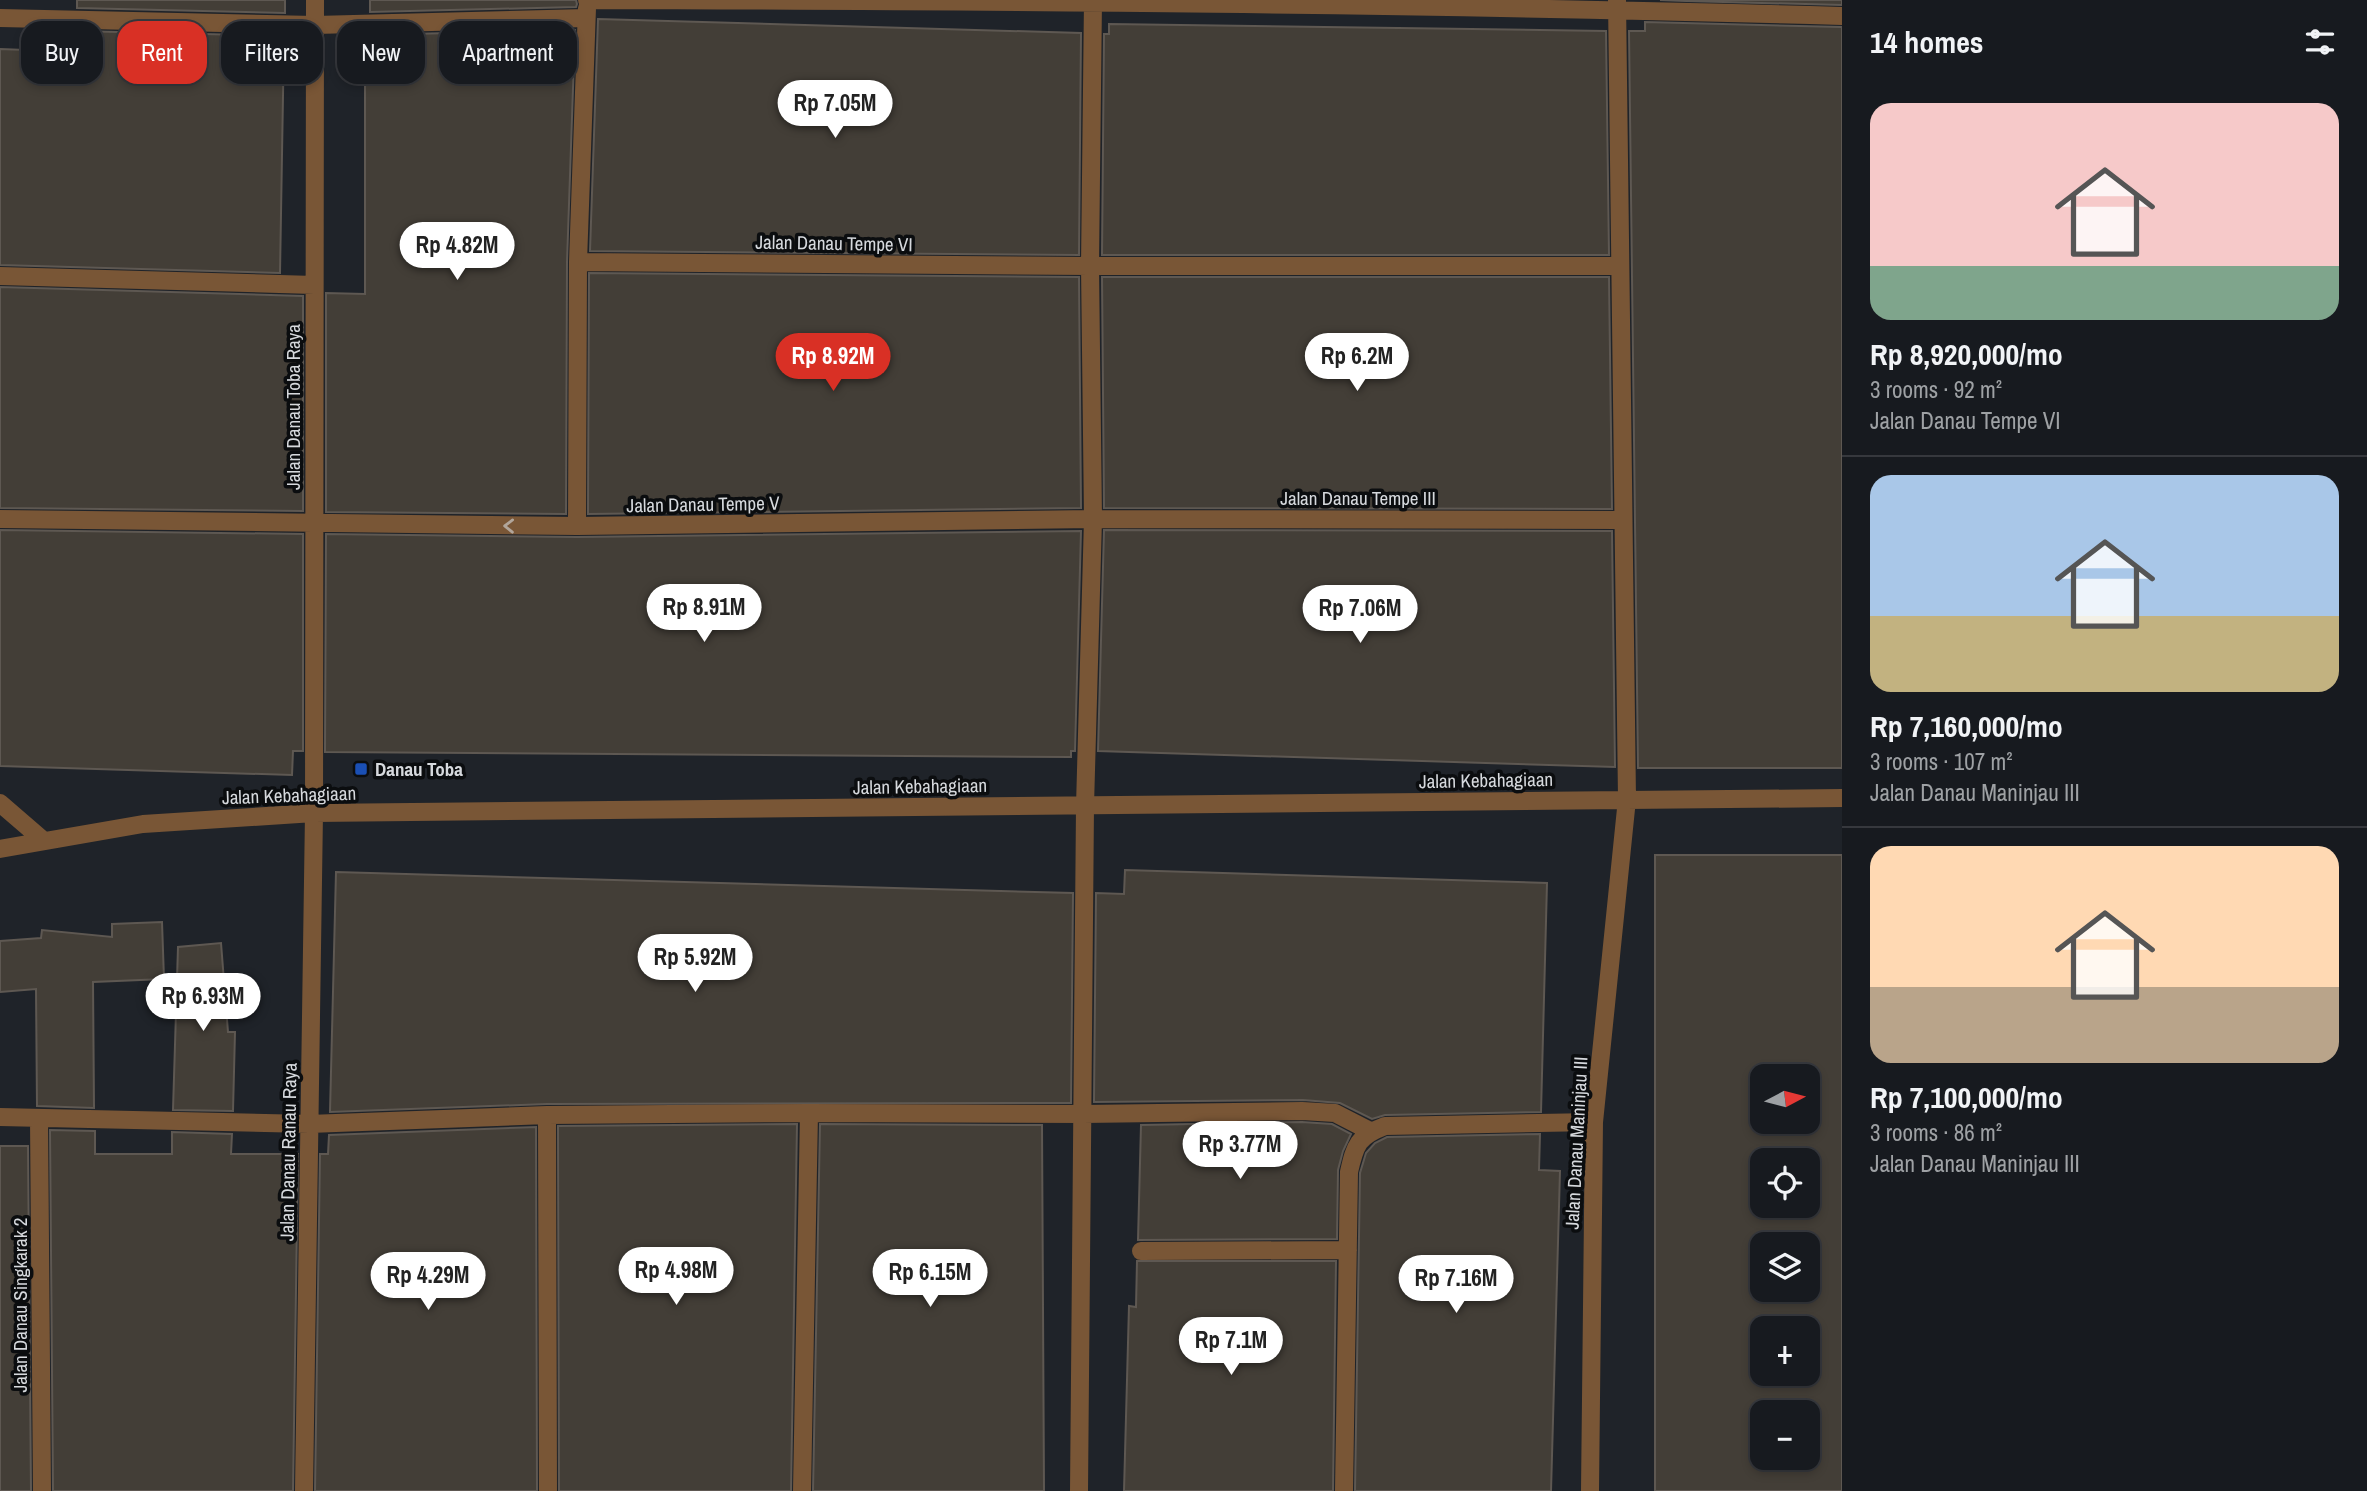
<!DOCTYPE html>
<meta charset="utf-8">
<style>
body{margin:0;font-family:"Archivo Narrow",sans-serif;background:#24272c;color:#f1f3f6;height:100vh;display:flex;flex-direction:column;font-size:26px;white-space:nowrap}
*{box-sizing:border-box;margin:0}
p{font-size:23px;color:#9ea1a4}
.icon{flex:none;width:38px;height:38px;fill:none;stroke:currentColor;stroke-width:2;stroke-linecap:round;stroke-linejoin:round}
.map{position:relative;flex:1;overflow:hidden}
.sheet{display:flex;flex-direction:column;background:#171a1f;width:525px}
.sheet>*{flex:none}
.guide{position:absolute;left:21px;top:21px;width:665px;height:63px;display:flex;gap:14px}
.needle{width:46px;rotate:83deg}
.controls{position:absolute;left:1750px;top:1064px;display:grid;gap:14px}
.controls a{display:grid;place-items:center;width:70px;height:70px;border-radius:14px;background:#171a1f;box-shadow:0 4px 10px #0003,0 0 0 2px #36383d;font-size:35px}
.price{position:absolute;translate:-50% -60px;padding:0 16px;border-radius:24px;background:#fff;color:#222;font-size:23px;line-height:46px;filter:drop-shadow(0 2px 4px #0008)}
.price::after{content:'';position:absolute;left:50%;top:42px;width:21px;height:16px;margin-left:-10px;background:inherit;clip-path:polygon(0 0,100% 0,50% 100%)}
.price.selected{background:#d93025;color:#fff}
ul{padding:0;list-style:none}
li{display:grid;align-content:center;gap:14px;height:371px;padding:0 28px}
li+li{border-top:2px solid #36383d}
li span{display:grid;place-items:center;height:217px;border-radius:21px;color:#555}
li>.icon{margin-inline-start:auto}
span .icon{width:126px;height:126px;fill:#fffc;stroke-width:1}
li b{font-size:30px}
h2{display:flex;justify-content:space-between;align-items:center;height:84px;padding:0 28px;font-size:30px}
.pill{padding:0 24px;border-radius:21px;background:#171a1f;box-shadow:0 4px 10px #0003,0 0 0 2px #36383d;font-size:24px;line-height:63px}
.pill.selected{background:#d93025;color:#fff}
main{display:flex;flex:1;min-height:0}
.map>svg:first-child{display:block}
.building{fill:#433e37;stroke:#5e5852;stroke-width:2;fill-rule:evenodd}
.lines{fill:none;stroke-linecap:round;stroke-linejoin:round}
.minor{stroke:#795636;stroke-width:18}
.oneway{stroke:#b1a59a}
.transit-dot{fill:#1a4fb4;stroke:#0b0d0f;stroke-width:2.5}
.labels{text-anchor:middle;stroke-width:7;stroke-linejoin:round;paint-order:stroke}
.street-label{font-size:19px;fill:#d6d9dd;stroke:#0b0d0f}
.poi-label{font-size:19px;font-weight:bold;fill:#d6d9dd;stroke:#0b0d0f;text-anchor:start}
</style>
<main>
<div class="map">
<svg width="1842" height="1491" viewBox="0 0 1842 1491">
<rect width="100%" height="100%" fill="#1f2329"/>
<!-- building -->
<path class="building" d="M77,0H285V13L77,8Z
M370,0H576L577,4L576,7L370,12Z
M1660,0H1842V5L1686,1Z
M598,19L1081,33L1079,255L590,251Z
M1645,22L1842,27V768H1638L1629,31H1645Z
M1109,24L1606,31L1609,255H1102L1104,34H1109Z
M575,30L567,262L566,514L326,512V293L365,294V39H370V35Z
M77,31L284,36L280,273L0,265V49L77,52Z
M589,273L1079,277L1081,508L588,514Z
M1102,277H1609L1612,509L1104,508Z
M0,287L303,296V511L0,508Z
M0,530L303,534V751H293L292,775L0,766Z
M1104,530L1612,531L1615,767L1098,751Z
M1081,531L1075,751H1071V757L325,752L326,534L577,537Z
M1655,855H1842V1491H1655ZM1762,1076H1808V1122H1762ZM1762,1160H1808V1206H1762ZM1762,1244H1808V1290H1762ZM1762,1328H1808V1374H1762ZM1762,1412H1808V1458H1762Z
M1125,870L1547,883L1541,1112L1385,1115L1372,1119L1340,1103L1303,1100L1094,1102L1096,893L1124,894Z
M336,872L1073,893L1071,1103L547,1104L330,1112Z
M162,922L164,979L93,982L94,1108L37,1106L36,989L0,992V941L41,938L42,930L112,937V924Z
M221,943L228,1032H235L233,1111L173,1110L178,947Z
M1302,1122L1332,1124L1351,1134L1343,1151L1338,1170L1337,1239L1138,1240L1141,1125Z
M797,1124L791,1491H559L558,1126Z
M820,1124L1042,1125L1044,1491H813Z
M536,1127L537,1491H315L320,1154H328L329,1135Z
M50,1130L95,1131V1154H172V1132L232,1134L231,1154H298L293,1491H53Z
M1540,1134L1539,1170L1560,1171L1551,1491H1355L1360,1173L1366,1153L1375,1143L1387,1137Z
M0,1146H28L31,1491H0Z
M1137,1261H1336L1333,1491H1124L1129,1306L1136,1307Z"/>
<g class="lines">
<!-- minor -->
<path class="minor" d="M587,0C1005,1 1424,4 1842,16
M0,18L315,25L586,18
M578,262L1090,266H1620
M0,276L314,285
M0,519L577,526L1093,519L1623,520
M577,526L578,262L587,8
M0,803L44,841
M0,849L143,824L314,813L1842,798
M547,1115L548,1491
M0,1117L309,1124L547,1115L809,1113L1083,1114L1302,1111L1335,1113L1370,1131
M39,1119L42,1491
M1141,1251L1348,1250
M304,1491L314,813L315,0
M802,1491L809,1113
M1079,1491L1085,806L1093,519L1090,266L1093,0
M1344,1491L1349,1172C1355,1145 1358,1136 1385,1126L1594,1122
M1590,1491L1594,1122L1627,799L1617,0"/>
</g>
<!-- one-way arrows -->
<defs><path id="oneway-chevron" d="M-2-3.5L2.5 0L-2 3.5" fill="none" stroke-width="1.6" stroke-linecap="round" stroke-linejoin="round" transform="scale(1.75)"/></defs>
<use class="oneway" href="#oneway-chevron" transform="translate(509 526) rotate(-179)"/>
<!-- markers -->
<rect class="transit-dot" x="354" y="762" width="14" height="14" rx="3.5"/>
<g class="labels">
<!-- street labels -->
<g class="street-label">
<text transform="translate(834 243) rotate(1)" y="7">Jalan Danau Tempe VI</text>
<text transform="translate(293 407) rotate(-90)" y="7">Jalan Danau Toba Raya</text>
<text x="1358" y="505">Jalan Danau Tempe III</text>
<text transform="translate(703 504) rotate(-1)" y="7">Jalan Danau Tempe V</text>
<text transform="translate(1486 780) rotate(-1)" y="7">Jalan Kebahagiaan</text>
<text transform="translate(920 786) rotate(-1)" y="7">Jalan Kebahagiaan</text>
<text transform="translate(289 795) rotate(-2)" y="7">Jalan Kebahagiaan</text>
<text transform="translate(1576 1143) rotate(-87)" y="7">Jalan Danau Maninjau III</text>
<text transform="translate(288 1152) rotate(-89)" y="7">Jalan Danau Ranau Raya</text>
<text transform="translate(20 1305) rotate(-90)" y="7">Jalan Danau Singkarak 2</text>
</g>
<!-- poi labels -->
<g class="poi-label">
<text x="375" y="776">Danau Toba</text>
</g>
</g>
</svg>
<div class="controls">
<a><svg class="needle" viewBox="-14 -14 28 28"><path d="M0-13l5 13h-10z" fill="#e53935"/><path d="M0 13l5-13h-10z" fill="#9ea1a4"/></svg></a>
<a><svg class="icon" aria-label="locate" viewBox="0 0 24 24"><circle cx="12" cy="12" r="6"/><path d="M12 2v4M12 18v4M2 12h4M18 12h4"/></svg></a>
<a><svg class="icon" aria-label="layers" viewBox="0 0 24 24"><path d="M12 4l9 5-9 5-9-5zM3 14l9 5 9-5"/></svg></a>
<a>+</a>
<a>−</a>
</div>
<b class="price" style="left:835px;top:140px">Rp 7.05M</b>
<b class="price" style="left:457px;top:282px">Rp 4.82M</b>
<b class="price selected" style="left:833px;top:393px">Rp 8.92M</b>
<b class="price" style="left:1357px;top:393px">Rp 6.2M</b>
<b class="price" style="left:704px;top:644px">Rp 8.91M</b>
<b class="price" style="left:1360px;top:645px">Rp 7.06M</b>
<b class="price" style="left:695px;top:994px">Rp 5.92M</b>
<b class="price" style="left:203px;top:1033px">Rp 6.93M</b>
<b class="price" style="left:1240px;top:1181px">Rp 3.77M</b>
<b class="price" style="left:676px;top:1307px">Rp 4.98M</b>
<b class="price" style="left:930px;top:1309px">Rp 6.15M</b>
<b class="price" style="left:428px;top:1312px">Rp 4.29M</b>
<b class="price" style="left:1456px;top:1315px">Rp 7.16M</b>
<b class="price" style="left:1231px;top:1377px">Rp 7.1M</b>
<div class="guide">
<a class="pill">Buy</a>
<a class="pill selected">Rent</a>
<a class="pill">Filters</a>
<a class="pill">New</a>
<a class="pill">Apartment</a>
</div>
</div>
<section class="sheet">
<h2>14 homes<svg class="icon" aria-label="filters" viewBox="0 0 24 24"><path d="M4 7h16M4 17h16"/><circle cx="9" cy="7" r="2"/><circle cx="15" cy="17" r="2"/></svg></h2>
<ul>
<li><span style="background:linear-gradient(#f6c9c9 75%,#7fa58c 0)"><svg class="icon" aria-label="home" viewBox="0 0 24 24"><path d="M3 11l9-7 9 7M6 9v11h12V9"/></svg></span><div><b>Rp 8,920,000/mo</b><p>3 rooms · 92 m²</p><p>Jalan Danau Tempe VI</p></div></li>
<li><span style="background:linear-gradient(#a9c7e8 65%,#c2b280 0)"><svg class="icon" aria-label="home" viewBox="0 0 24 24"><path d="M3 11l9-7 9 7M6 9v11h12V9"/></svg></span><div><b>Rp 7,160,000/mo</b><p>3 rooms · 107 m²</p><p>Jalan Danau Maninjau III</p></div></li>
<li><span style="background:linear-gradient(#ffd9b3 65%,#b9a48a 0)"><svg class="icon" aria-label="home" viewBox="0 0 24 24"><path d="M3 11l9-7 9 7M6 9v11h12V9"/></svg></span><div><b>Rp 7,100,000/mo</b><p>3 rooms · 86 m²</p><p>Jalan Danau Maninjau III</p></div></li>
</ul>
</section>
</main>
